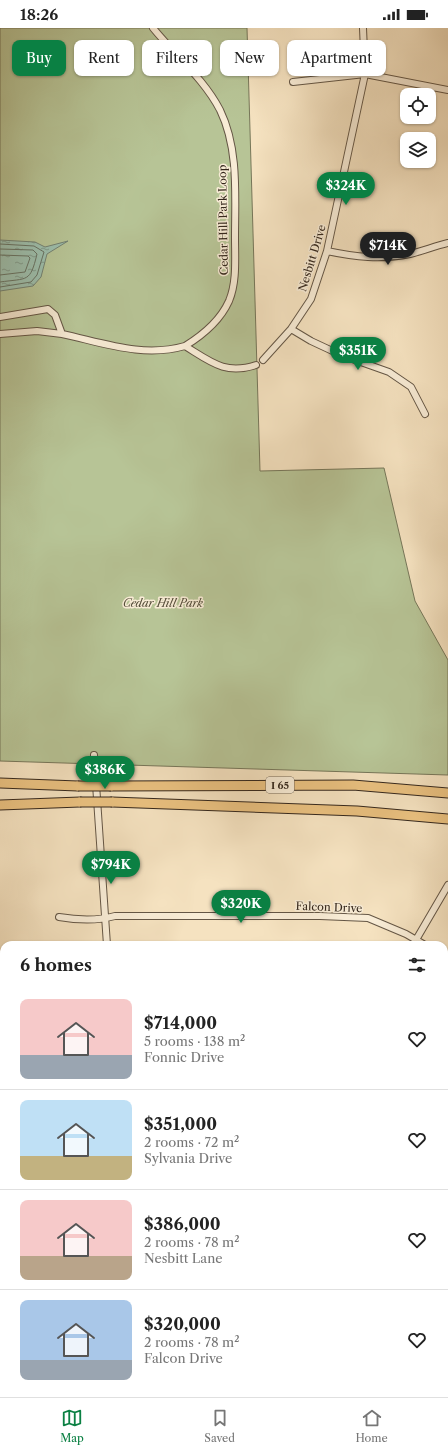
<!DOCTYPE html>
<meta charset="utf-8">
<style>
body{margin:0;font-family:"Libre Caslon Text",serif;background:#f2f2f2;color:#222;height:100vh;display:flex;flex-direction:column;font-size:15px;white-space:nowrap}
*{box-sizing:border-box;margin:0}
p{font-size:13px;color:#767676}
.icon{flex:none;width:22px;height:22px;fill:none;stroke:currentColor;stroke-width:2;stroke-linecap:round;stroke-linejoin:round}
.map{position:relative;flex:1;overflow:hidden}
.drawer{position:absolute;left:0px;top:913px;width:448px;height:456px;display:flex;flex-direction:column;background:#fff;border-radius:12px 12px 0 0;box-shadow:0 1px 3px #0004}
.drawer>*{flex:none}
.guide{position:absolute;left:12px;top:12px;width:424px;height:36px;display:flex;gap:8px}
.buttons{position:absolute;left:400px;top:60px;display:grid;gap:8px}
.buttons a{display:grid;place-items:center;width:36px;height:36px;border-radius:8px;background:#fff;box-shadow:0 1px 3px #0004;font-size:20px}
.price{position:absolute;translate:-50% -34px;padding:0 9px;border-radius:14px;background:#0b8043;color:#fff;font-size:13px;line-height:26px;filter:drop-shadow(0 1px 2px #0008)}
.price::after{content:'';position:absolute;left:50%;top:24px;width:12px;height:9px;margin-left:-6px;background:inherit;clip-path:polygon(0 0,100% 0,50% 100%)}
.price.active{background:#222;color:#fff}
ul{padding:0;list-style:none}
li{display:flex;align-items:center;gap:12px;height:100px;padding:0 20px}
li+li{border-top:1px solid #e0e0e0}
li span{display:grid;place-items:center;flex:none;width:112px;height:80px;border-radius:8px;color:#555}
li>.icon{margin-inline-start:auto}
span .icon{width:48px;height:48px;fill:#fffc;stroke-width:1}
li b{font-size:17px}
h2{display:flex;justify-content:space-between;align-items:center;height:48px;padding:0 20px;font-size:17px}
.pill{padding:0 14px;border-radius:8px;background:#fff;box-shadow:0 1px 3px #0004;font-size:14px;line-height:36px}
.pill.active{background:#0b8043;color:#fff}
.status{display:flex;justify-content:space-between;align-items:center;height:28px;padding:0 20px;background:#fff;direction:ltr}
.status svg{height:11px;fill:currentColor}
.tab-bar{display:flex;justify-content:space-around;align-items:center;height:56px;border-top:1px solid #e0e0e0;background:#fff;font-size:11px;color:#767676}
.tab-bar a{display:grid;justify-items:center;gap:2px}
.tab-bar .active{color:#0b8043}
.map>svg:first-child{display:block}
.park{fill:#b7c496;stroke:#767659}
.water{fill:url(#water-ripples);stroke:#738273}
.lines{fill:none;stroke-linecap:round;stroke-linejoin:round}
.shore{stroke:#687364;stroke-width:1}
.minor-casing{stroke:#645645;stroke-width:8}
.highway-casing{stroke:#34271c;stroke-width:11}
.minor{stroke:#f8ecd6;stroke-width:6}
.highway{stroke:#eac180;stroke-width:9}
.highway-bridge-casing{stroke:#34271c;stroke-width:11;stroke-linecap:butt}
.highway-bridge{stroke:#eac180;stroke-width:9}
.labels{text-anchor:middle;stroke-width:3;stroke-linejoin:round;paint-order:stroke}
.shield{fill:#f8ecd6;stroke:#6f6254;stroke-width:1}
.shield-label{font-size:10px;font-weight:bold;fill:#34271c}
.street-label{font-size:11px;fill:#34271c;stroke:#f8ecd6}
.park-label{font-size:11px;font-style:italic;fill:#554e3a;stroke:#f8ecd6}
</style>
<div class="status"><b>18:26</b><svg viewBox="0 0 49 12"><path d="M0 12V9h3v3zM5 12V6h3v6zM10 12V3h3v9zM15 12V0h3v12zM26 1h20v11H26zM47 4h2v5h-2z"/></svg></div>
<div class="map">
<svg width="448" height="1369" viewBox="0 0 448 1369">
<defs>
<pattern id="water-ripples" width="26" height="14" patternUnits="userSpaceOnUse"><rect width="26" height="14" fill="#9dbfad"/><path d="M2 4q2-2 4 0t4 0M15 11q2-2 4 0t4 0" fill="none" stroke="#819b8c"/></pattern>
</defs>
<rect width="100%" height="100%" fill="#f5e2c0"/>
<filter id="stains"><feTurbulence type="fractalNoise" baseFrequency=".005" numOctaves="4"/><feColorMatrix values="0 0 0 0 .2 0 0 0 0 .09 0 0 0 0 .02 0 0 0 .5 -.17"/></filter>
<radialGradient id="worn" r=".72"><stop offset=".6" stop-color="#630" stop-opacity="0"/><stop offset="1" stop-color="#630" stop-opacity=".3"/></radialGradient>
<!-- park -->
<path class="park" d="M0,0H247L260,443L384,440L415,573L448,632V747L0,733Z"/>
<!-- water -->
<path class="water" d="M0,212L35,214L45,219L68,213L47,226L41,249L33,258L0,263Z"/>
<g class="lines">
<!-- shore -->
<path class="shore" d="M0,216L34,218L44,224L37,247L31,254L0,259
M0,221L33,222L37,226C30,255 28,250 0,254
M0,227L28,228L30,230L25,244L0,247"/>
<!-- minor casing -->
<g class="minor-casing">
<path id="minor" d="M153,0C175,27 204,51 220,82C239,121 235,168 235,210C235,231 237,254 229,273C220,293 203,307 185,318
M293,54L365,46L448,62
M327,223C355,229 381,232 410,226C423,223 435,218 448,215
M0,289L48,281L55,287L62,306C104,315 143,330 185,318C211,334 225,347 256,337
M291,301L311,313L341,327L389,344L411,359L425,386
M0,306L37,303L62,306
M263,332L291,301L311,271L327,223L365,46L363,0
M94,727L107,917
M59,889C77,892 97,893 115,888H320L368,890L406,906L425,917
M413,917L448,857
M444,931L448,933
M0,997H4
M444,1120L448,1119
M0,1171L4,1170
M0,1309L4,1308
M215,1365V1369
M411,1369L448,1366"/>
</g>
<!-- highway casing -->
<g class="highway-casing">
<path id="highway" d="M0,755L78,758
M111,758L353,757L448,765
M112,774L357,783L448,791
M0,777L80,774"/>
</g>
<!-- minor -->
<use href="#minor" class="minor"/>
<!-- highway -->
<use href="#highway" class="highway"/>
<!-- highway-bridge casing -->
<g class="highway-bridge-casing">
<path id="highway-bridge" d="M78,758H111
M80,774H112"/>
</g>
<!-- highway-bridge -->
<use href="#highway-bridge" class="highway-bridge"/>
</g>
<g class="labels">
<!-- shield labels -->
<rect class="shield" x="266" y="749" width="28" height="16" rx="3"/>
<g class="shield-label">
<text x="280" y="761">I 65</text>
</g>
<!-- street labels -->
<g class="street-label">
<text transform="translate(223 192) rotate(-91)" y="4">Cedar Hill Park Loop</text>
<text transform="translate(312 230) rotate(-73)" y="4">Nesbitt Drive</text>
<text transform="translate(329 879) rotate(2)" y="4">Falcon Drive</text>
</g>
<!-- park labels -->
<g class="park-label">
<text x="163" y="579">Cedar Hill Park</text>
</g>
</g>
<rect width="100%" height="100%" filter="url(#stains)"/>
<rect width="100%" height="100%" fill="url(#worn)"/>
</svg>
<div class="buttons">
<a><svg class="icon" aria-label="locate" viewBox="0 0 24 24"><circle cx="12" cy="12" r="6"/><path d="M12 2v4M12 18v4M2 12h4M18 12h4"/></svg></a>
<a><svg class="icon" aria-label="layers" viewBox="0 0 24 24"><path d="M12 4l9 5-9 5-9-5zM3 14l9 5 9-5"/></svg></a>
</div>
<b class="price" style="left:346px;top:178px">$324K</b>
<b class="price active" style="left:388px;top:238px">$714K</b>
<b class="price" style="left:358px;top:343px">$351K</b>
<b class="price" style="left:105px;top:762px">$386K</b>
<b class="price" style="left:111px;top:857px">$794K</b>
<b class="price" style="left:241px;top:896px">$320K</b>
<div class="guide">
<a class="pill active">Buy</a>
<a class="pill">Rent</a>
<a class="pill">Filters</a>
<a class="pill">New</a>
<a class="pill">Apartment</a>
</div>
<section class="drawer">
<h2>6 homes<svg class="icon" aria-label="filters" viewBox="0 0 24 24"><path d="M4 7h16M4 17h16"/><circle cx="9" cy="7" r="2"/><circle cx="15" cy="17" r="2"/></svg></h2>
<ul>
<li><span style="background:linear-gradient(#f6c9c9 70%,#9aa5b1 0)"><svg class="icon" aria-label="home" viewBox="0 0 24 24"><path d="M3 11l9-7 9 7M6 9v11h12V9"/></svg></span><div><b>$714,000</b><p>5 rooms · 138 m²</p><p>Fonnic Drive</p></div><svg class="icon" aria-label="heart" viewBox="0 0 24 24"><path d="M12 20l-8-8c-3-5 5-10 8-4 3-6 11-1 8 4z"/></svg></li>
<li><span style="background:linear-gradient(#bfe0f5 70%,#c2b280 0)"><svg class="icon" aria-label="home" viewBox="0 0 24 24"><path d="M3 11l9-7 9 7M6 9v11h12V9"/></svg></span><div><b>$351,000</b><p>2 rooms · 72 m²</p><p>Sylvania Drive</p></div><svg class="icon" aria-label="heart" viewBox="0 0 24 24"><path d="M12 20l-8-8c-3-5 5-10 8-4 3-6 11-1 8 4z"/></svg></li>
<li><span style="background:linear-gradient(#f6c9c9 70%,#b9a48a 0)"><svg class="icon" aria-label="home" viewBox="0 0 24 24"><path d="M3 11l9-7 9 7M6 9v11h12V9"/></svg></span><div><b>$386,000</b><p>2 rooms · 78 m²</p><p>Nesbitt Lane</p></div><svg class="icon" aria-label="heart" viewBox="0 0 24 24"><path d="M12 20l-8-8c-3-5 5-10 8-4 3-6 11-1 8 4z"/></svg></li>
<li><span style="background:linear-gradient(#a9c7e8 75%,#9aa5b1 0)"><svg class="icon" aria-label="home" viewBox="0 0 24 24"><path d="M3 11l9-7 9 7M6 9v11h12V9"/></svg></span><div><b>$320,000</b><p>2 rooms · 78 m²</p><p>Falcon Drive</p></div><svg class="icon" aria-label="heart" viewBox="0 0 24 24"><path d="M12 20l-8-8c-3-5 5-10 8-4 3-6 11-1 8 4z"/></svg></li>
</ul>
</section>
</div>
<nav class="tab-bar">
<a class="active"><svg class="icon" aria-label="map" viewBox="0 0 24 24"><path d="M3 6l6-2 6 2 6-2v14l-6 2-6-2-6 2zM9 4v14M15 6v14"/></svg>Map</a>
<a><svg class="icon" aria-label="saved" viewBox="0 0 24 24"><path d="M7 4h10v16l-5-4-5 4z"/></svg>Saved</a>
<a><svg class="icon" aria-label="home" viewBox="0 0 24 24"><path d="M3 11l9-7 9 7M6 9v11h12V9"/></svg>Home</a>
</nav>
